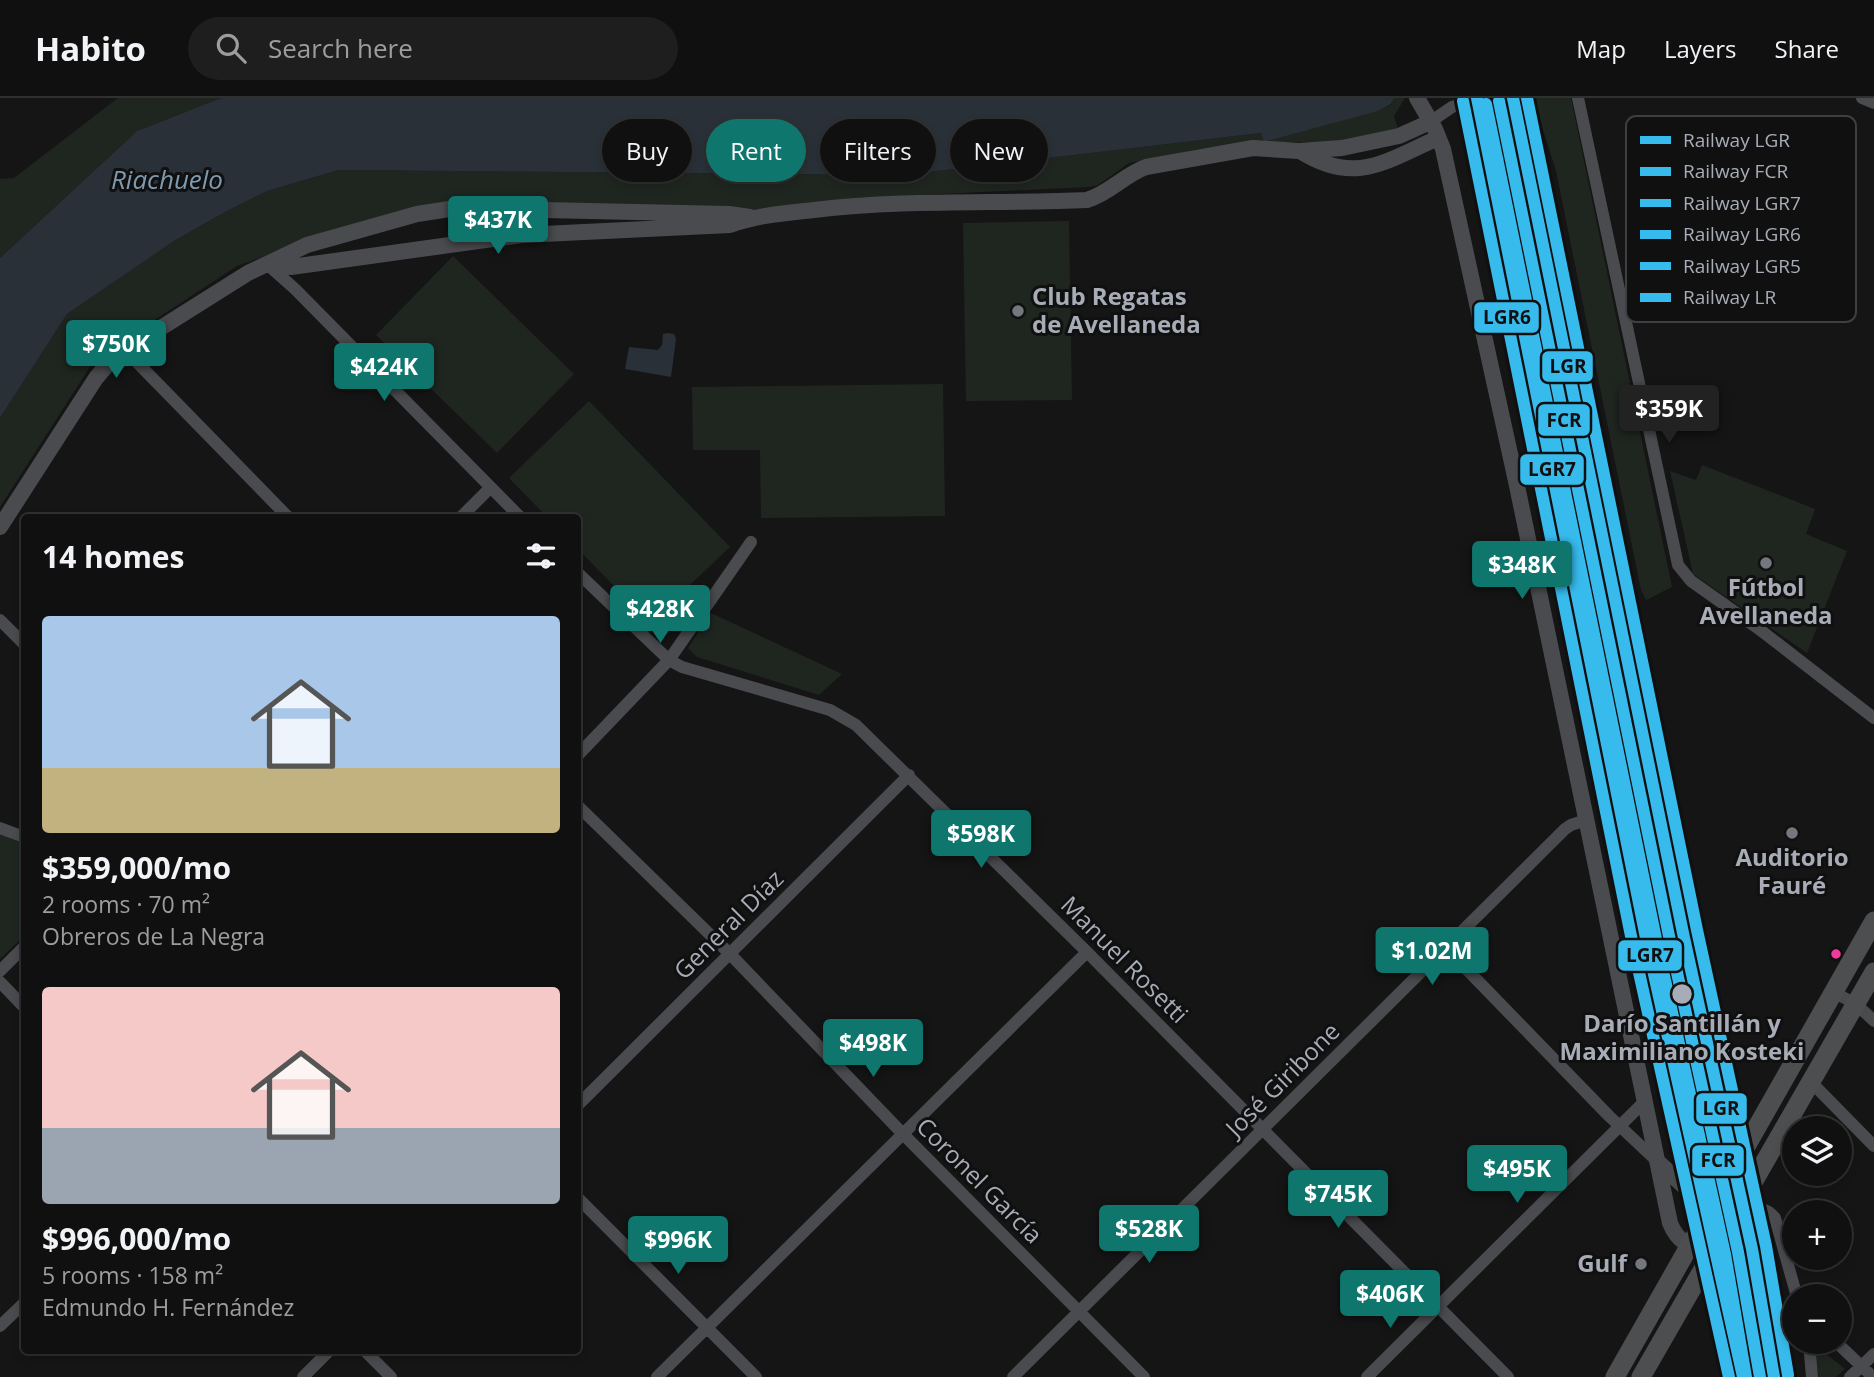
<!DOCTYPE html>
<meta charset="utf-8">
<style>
body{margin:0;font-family:"Open Sans",sans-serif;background:#1e1e1e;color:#f1f3f6;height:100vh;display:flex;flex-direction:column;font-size:26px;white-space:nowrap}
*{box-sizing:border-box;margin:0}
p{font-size:23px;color:#9c9d9f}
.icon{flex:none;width:38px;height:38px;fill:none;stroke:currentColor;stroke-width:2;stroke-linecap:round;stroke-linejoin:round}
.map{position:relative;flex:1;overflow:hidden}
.sheet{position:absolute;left:21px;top:416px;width:560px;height:840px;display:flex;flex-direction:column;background:#101010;border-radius:7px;box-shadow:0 4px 10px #0003,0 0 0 2px #303030}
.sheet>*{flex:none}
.guide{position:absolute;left:602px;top:21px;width:665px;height:63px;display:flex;gap:14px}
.buttons{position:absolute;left:1782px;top:1018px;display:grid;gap:14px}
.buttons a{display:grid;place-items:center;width:70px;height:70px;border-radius:50%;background:#101010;box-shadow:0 4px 10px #0003,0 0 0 2px #303030;font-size:35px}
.price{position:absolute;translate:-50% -60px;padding:0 16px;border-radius:7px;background:#0f766e;color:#fff;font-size:23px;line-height:46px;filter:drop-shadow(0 2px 4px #0008)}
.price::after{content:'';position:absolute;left:50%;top:42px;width:21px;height:16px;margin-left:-10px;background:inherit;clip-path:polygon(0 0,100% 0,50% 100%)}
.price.on{background:#222;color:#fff}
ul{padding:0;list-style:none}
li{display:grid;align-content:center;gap:14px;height:371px;padding:0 21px}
li span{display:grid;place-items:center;height:217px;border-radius:7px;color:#555}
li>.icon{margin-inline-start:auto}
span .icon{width:126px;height:126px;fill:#fffc;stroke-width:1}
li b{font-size:30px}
h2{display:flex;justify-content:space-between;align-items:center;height:84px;padding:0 21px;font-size:30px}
.pill{padding:0 24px;border-radius:32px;background:#101010;box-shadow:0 4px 10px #0003,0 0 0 2px #303030;font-size:24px;line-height:63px}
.pill.on{background:#0f766e;color:#fff}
header{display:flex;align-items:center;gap:42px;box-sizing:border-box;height:98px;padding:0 35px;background:#101010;border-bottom:2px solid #303030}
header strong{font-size:33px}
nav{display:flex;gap:38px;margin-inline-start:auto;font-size:24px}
.search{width:490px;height:63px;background:#1e1e1e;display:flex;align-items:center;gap:18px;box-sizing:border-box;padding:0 24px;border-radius:38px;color:#9c9d9f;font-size:26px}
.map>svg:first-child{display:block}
.green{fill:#1f2620}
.water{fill:#293037}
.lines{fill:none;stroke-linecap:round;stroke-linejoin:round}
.minor{stroke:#4a4b4e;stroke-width:12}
.tertiary{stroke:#4a4b4e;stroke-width:16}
.primary{stroke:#4c4e50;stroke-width:19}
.rail-1-casing{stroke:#101011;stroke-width:18}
.rail-2-casing{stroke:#101011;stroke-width:18}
.rail-3-casing{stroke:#101011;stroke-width:18}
.rail-4-casing{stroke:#101011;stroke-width:18}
.rail-5-casing{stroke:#101011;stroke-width:18}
.rail-6-casing{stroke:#101011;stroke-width:18}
.rail-1{stroke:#37bbed;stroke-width:12}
.rail-2{stroke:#37bbed;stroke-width:12}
.rail-3{stroke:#37bbed;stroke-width:12}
.rail-4{stroke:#37bbed;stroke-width:12}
.rail-5{stroke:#37bbed;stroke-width:12}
.rail-6{stroke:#37bbed;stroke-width:12}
.poi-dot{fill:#74777e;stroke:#101011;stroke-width:2.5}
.bus-dot{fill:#f13a9d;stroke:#101011;stroke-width:2.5}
.stop-dot{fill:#a7acb6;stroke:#101011;stroke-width:2.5}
.labels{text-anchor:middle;stroke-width:6;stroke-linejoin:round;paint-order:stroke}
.poi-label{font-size:24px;font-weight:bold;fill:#a7acb6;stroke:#101011}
.street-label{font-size:24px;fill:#a7acb6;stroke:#101011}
.stop-label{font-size:24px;font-weight:bold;fill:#a7acb6;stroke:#101011}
.water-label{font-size:26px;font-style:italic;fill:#7e9ab1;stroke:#101011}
.key{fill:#101011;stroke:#3d3f43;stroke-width:2}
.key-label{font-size:19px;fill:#a7acb6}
.line-badge{stroke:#101011;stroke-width:2.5}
.pale-badge-label{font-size:19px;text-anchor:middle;font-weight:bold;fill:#111}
</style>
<header>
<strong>Habito</strong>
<div class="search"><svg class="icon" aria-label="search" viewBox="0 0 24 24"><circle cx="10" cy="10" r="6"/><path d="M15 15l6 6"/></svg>Search here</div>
<nav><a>Map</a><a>Layers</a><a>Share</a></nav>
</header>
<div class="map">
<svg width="1874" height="1279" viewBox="0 0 1874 1279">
<rect width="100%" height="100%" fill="#151516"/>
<!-- green -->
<path class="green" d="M118,0H221L137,33L0,160V81L14,80Z
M1394,0H1405L1394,18L1398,31L1341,44H1257L1200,51L1129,65L1098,87L1089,89L857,100L753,113L478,106L285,151L237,168L95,261L0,409V320L67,216L174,143L225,114L267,93L340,72L902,77L1261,35L1265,43L1377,13L1391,7Z
M1533,0H1571L1672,489L1646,502L1641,492L1556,73Z
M1069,123L1072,302L966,303L963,125Z
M453,158L574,276L497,355L376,237Z
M943,286L945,418L761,420L760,352H693L692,289Z
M589,303L730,449L650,525L578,451V420H548L509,380Z
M1702,367L1815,411L1806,436L1847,453L1807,555L1693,476L1670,373L1696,382Z
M711,515L842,576L819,597L697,559L688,550Z
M0,736L24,746V838L0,861Z
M1821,1252L1845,1271L1836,1279H1819L1816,1263L1817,1254Z"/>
<!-- water -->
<path class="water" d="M221,0H1394L1391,6L1378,13L1264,44L1261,35L902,77L339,72L267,93L225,114L174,143L67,216L0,320V160L137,33Z
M667,235L674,236L676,241L671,279L625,271L629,249L658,252L662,247L663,236Z"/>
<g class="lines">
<!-- minor -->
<path class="minor" d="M1578,0L1678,467L1691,483L1759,531L1874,620
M1862,0L1874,5
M1430,24L1452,9L1482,0
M268,167L295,191L521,420
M125,252L289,420
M460,420L490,390
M578,475L669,562L682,569L830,612L856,627L1087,854L1508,1279
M0,522L24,546
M578,657L669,562L751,444
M578,708L730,856L903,1036L1144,1279
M0,730L24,739
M1446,850L1609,1018L1659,1065
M0,873L24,849
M0,884L24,909
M1835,895L1856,906L1874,923
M1812,985L1874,1048
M578,1007L909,677
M578,1100L756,1279
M1738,1112C1753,1110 1765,1107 1775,1120L1797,1199
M0,1228L24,1205
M1809,1244L1812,1279
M1836,1244L1873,1279
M365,1253L391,1279
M303,1279L329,1253
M657,1279L1087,854
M1013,1279L1565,731L1571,727L1586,722
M1367,1279L1645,1003
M1850,1279L1874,1256"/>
<!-- tertiary -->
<path class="tertiary" d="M1417,0L1435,31L1443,51L1516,383L1670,1125C1678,1146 1693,1150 1713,1157
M1300,53C1355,88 1386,63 1438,40
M268,167L291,169L522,137L730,127C758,117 786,115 814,112C905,101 997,106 1087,102C1110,95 1124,77 1146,69L1253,50L1299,53L1342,50L1399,38L1430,24
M0,429L96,280L113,260L248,175L307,147L417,116L456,110L729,116L750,119
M1659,1065L1685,1089L1714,1103"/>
<!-- primary -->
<path class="primary" d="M1615,1279L1874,823
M1641,1279L1874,874"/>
<!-- rail-1 casing -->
<g class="rail-1-casing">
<path id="rail-1" d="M1513,0L1683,835L1752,1151L1774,1279"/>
</g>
<!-- rail-2 casing -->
<g class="rail-2-casing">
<path id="rail-2" d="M1499,3L1669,838L1738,1154L1760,1279"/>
</g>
<!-- rail-3 casing -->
<g class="rail-3-casing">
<path id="rail-3" d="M1477,0L1646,840L1743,1279"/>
</g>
<!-- rail-4 casing -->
<g class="rail-4-casing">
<path id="rail-4" d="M1463,3L1632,843L1729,1279"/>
</g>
<!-- rail-5 casing -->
<g class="rail-5-casing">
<path id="rail-5" d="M1527,0L1697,832L1766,1148L1788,1277"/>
</g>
<!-- rail-6 casing -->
<g class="rail-6-casing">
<path id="rail-6" d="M1486,6L1656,841L1725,1156L1746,1279"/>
</g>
<!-- rail-1 -->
<use href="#rail-1" class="rail-1"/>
<!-- rail-2 -->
<use href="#rail-2" class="rail-2"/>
<!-- rail-3 -->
<use href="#rail-3" class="rail-3"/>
<!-- rail-4 -->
<use href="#rail-4" class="rail-4"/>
<!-- rail-5 -->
<use href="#rail-5" class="rail-5"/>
<!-- rail-6 -->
<use href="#rail-6" class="rail-6"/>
</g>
<!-- markers -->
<g class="poi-dot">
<circle cx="1018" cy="213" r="7"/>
<circle cx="1766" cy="465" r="7"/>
<circle cx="1792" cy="735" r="7"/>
<circle cx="1641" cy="1166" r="7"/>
</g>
<circle class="bus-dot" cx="1836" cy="856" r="6"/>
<circle class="stop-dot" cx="1682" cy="896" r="11"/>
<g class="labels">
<!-- poi labels -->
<g class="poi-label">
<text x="1032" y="207" text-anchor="start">Club Regatas<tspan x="1032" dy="28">de Avellaneda</tspan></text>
<text x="1766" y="498">Fútbol<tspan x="1766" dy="28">Avellaneda</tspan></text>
<text x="1792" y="768">Auditorio<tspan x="1792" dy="28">Fauré</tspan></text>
<text x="1627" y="1174" text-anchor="end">Gulf</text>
</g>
<!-- street labels -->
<g class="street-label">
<text transform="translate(729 827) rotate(-45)" y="8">General Díaz</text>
<text transform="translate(1124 862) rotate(45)" y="8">Manuel Rosetti</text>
<text transform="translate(1283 982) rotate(-45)" y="8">José Giribone</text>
<text transform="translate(979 1083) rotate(45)" y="8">Coronel García</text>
</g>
<!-- stop labels -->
<g class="stop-label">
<text x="1682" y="934">Darío Santillán y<tspan x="1682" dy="28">Maximiliano Kosteki</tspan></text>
</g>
<!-- water labels -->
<g class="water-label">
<text x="167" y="91">Riachuelo</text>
</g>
</g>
<!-- legend -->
<rect x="1626" y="18" width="230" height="206" rx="10" class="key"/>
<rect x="1640" y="38" width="31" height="8" fill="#37bbed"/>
<rect x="1640" y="69" width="31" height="9" fill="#37bbed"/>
<rect x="1640" y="101" width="31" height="8" fill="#37bbed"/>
<rect x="1640" y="132" width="31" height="9" fill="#37bbed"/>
<rect x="1640" y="164" width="31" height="8" fill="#37bbed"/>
<rect x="1640" y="195" width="31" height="9" fill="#37bbed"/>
<g class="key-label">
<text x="1683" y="49">Railway LGR</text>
<text x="1683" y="80">Railway FCR</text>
<text x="1683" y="112">Railway LGR7</text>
<text x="1683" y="143">Railway LGR6</text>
<text x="1683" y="175">Railway LGR5</text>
<text x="1683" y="206">Railway LR</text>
</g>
<g class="line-badge">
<rect x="1473" y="203" width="67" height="33" rx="7" fill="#37bbed"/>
<rect x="1541" y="252" width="53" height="33" rx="7" fill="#37bbed"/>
<rect x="1537" y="305" width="54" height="34" rx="7" fill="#37bbed"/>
<rect x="1519" y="355" width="66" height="33" rx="7" fill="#37bbed"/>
<rect x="1617" y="841" width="66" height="33" rx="7" fill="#37bbed"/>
<rect x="1695" y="994" width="53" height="33" rx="7" fill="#37bbed"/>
<rect x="1691" y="1046" width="54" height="33" rx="7" fill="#37bbed"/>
</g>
<g class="pale-badge-label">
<text x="1507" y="226">LGR6</text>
<text x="1568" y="275">LGR</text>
<text x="1564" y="329">FCR</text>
<text x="1552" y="378">LGR7</text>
<text x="1650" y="864">LGR7</text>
<text x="1721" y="1017">LGR</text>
<text x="1718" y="1069">FCR</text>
</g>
</svg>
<div class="buttons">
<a><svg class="icon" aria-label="layers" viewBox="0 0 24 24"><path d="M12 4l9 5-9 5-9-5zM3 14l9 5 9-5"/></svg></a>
<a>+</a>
<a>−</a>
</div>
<b class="price" style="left:498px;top:158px">$437K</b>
<b class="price" style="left:116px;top:282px">$750K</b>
<b class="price" style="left:384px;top:305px">$424K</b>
<b class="price on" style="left:1669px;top:347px">$359K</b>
<b class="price" style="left:1522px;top:503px">$348K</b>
<b class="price" style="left:660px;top:547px">$428K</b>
<b class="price" style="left:981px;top:772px">$598K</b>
<b class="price" style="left:1432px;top:889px">$1.02M</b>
<b class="price" style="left:873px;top:981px">$498K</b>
<b class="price" style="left:1517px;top:1107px">$495K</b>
<b class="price" style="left:1338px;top:1132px">$745K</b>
<b class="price" style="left:1149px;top:1167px">$528K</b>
<b class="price" style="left:678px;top:1178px">$996K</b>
<b class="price" style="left:1390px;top:1232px">$406K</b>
<div class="guide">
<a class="pill">Buy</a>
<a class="pill on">Rent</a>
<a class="pill">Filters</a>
<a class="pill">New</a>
</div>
<section class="sheet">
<h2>14 homes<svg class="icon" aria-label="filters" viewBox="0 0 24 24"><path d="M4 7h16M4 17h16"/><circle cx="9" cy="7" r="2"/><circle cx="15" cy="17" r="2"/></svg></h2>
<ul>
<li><span style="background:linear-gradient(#a9c7e8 70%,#c2b280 0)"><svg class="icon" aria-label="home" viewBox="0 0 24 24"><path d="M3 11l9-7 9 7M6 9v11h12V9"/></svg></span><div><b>$359,000/mo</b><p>2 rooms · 70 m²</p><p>Obreros de La Negra</p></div></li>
<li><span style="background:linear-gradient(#f6c9c9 65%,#9aa5b1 0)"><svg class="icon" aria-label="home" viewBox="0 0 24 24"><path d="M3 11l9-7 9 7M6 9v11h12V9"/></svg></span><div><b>$996,000/mo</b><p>5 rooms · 158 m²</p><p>Edmundo H. Fernández</p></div></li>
</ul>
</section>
</div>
